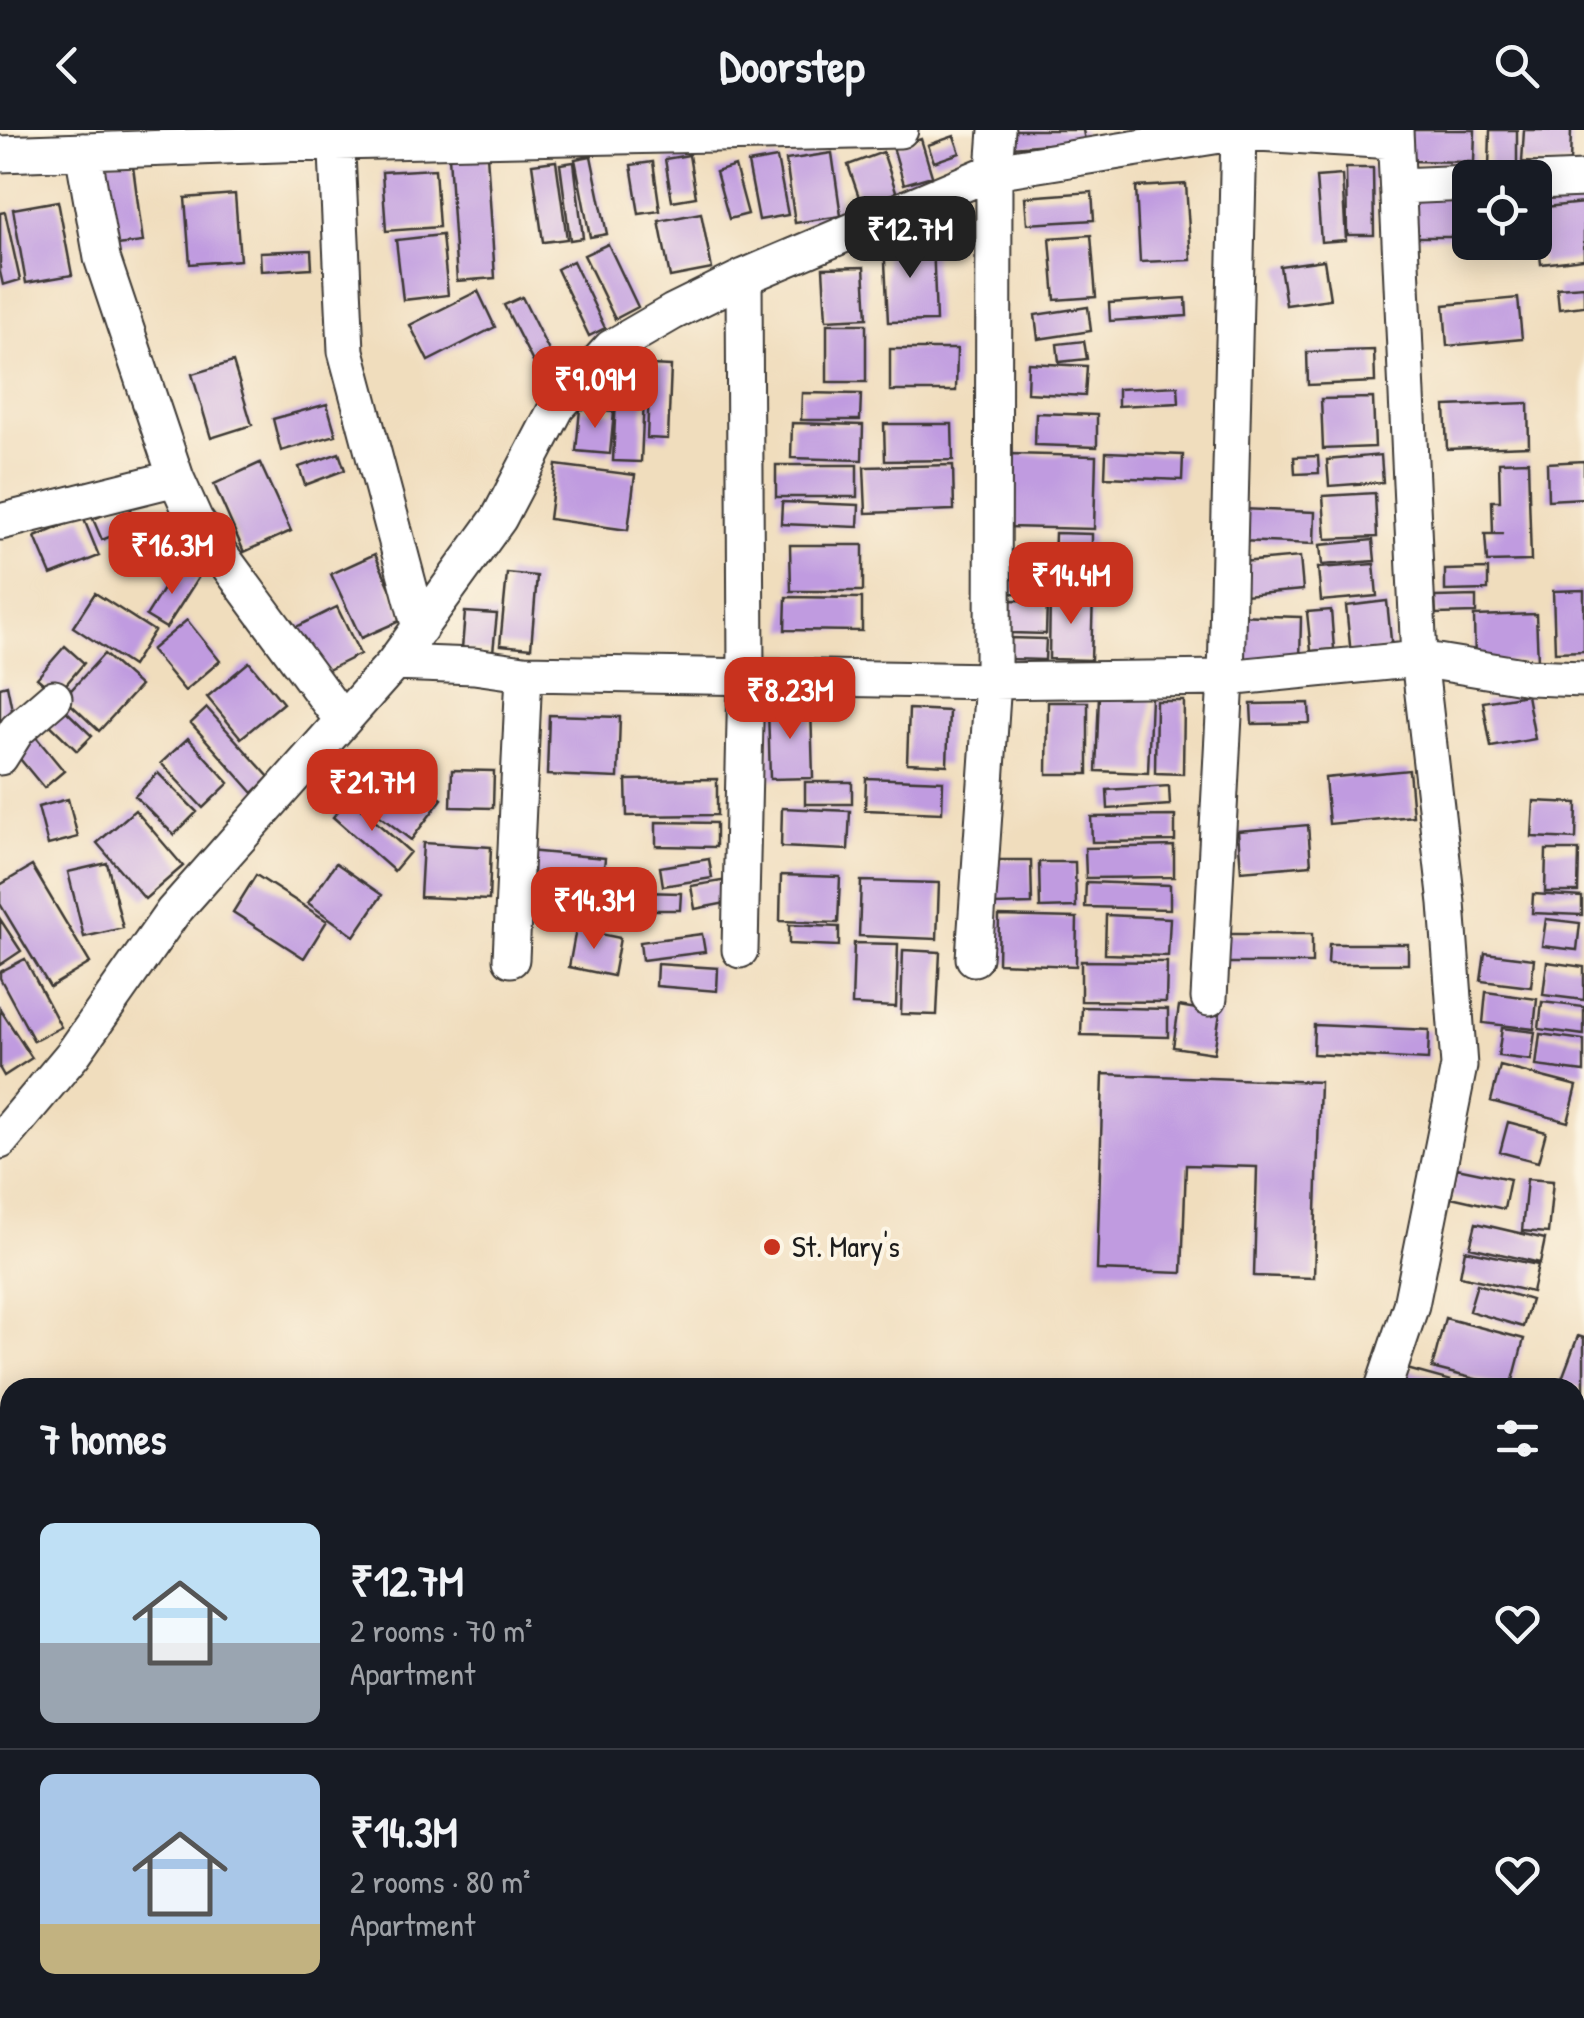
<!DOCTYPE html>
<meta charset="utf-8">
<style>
body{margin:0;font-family:"Patrick Hand",sans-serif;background:#242831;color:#f1f3f6;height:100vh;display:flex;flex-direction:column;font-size:38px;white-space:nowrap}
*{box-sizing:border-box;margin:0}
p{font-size:32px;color:#9ea1a6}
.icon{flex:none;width:55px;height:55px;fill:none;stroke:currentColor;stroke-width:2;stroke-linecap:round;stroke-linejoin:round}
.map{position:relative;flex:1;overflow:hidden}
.sheet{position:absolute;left:0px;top:1248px;width:1585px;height:642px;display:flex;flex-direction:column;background:#171b24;border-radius:30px 30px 0 0;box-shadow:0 5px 25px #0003}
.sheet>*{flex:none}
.controls{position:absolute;left:1452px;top:30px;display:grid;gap:20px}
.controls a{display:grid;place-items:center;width:100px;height:100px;border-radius:15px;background:#171b24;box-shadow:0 5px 25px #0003;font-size:50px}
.price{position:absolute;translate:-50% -85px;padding:0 22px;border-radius:20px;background:#c8321e;color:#fff;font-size:32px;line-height:65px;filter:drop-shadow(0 2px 5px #0008)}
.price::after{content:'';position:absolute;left:50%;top:60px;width:30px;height:22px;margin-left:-15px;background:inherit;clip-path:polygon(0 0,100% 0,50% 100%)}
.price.on{background:#222;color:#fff}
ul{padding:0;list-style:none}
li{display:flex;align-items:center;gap:30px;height:250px;padding:0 40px}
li+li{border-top:2px solid #363941}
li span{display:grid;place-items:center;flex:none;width:280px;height:200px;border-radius:15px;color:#555}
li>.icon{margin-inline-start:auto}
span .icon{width:120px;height:120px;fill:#fffc;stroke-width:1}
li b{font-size:42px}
h2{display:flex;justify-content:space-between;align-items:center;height:120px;padding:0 40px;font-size:42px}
header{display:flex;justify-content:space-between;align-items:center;height:130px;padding:0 40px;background:#171b24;font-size:45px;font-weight:700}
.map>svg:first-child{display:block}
.building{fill:#c09be0}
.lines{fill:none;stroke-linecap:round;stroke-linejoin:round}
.street-casing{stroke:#3c3934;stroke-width:39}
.street{stroke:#fff;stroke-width:35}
.poi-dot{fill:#c8321e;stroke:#fcf5e5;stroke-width:4}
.labels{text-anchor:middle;stroke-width:8;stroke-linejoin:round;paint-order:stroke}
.poi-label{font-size:30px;fill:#1c1c1c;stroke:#fcf5e5;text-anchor:start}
</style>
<header><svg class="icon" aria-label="back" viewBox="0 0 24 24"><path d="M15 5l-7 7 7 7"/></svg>Doorstep<svg class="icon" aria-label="search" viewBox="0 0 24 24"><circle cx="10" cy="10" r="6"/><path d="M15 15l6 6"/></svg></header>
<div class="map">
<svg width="1584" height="1888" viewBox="0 0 1584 1888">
<rect width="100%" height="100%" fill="#fcf5e5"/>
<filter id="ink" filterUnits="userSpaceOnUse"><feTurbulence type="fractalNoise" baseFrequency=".01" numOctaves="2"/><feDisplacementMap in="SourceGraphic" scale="20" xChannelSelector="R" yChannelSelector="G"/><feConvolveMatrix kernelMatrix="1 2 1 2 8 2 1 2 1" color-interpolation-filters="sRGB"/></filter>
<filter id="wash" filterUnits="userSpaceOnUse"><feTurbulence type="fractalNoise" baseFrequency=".0048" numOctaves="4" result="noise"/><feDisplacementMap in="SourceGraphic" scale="40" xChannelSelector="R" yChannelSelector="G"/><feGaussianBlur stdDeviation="2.25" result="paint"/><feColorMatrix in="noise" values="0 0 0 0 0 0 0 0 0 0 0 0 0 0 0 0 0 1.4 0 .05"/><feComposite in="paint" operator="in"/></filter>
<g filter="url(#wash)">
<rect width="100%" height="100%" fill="#f0ddbd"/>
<g id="blocks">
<!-- building -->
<path class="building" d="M1011,0H1083L1085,11L1012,17Z
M1408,0H1475L1474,32L1407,31Z
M1490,0H1517V41L1489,40Z
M1524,0H1571L1570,34L1522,32Z
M954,6L960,23L934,32L928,15Z
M921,9L932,46L904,54L893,17Z
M883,22L897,64L862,76L848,35Z
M832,23L841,86L795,93L786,30Z
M487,24L495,148L457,151L449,26Z
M689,25L696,67L672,71L665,29Z
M591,26L607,104L590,107L575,29Z
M777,28L788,85L759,90L748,33Z
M132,29L143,112L108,116L97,33Z
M556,31L567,109L543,112L532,34Z
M574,32L583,108L570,110L560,34Z
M653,32L660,81L639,84L631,35Z
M735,36L748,84L729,89L716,42Z
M1346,38H1373L1374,105H1347Z
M435,39L439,97L386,101L382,42Z
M1342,45L1346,110L1321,112L1316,47Z
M1186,54L1191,130L1140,132L1136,57Z
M1092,62L1094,90L1027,94L1025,67Z
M235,64L240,130L190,134L185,68Z
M1410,67H1456V107H1411Z
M58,71L72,145L26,153L13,79Z
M1584,73V129L1541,134L1535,78Z
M5,82L20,150L3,155L0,142V83Z
M701,83L712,139L670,147L659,91Z
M442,105L448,165L403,170L396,110Z
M1091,105L1096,167L1055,170L1050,108Z
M933,111L936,191L888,192L884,112Z
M608,114L638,177L615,189L584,125Z
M311,120L312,138L261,141L260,122Z
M1324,130L1330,169L1286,175L1280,136Z
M573,131L605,198L589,206L557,139Z
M864,137L867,188L826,190L823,138Z
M1584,156V176L1559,179L1557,158Z
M478,161L495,197L428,231L410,195Z
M522,167L553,229L536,238L504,175Z
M1186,168L1187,186L1110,191L1109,173Z
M1518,168L1522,209L1447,216L1444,175Z
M1088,177L1091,201L1038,209L1035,185Z
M827,194H866V252H827Z
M1084,211L1087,229L1059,232L1057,214Z
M890,219H957L956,261H890Z
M1374,220L1375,252L1308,255L1307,222Z
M233,232L252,295L211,308L192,244Z
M1028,233L1087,236L1085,266L1027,263Z
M650,235L671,236L668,309L647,308Z
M617,247L645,248L641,332L613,331Z
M1178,256L1179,273L1118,276V259Z
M802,263L861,264L860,290H801Z
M1373,268L1375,317L1323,319L1321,269Z
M1528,273L1529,316L1447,319L1445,276Z
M327,274L336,305L281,321L273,289Z
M580,279L614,282L610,324L576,321Z
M1036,283L1097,285V317L1035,315Z
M792,293L863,295L862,330L791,328Z
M884,294H952L953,330L885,331Z
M1106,322L1183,325L1182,350L1105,347Z
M339,323L345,340L305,355L299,337Z
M1008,324L1096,326L1094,399L1007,397Z
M1381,325L1383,352L1329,356L1327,330Z
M1318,326L1319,343L1295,344L1294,327Z
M1528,331L1531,431L1487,432L1485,404H1504L1493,403L1492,371H1500L1499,332Z
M1584,331V368L1548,370L1547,333Z
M260,333L291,401L244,422L214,354Z
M556,335L635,345L628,400L549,389Z
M776,335H857V367H776Z
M953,335L954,380L866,383L864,337Z
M1375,363L1377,407L1326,409L1323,366Z
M782,372L859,375L858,397L781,394Z
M128,375L137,396L102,410L93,389Z
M1241,379L1315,382L1314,414L1240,411Z
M83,387L99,426L51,445L35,407Z
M1055,403L1092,404V435L1054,434Z
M1373,410L1375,431L1322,435L1320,415Z
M790,415H863V461H791Z
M375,424L404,489L361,508L331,444Z
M1300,427L1303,460L1244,465L1241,432Z
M1009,430L1047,431V464L1008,463Z
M1374,434L1377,466L1321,471L1318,438Z
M178,435L198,448L166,498L146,486Z
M1053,436L1091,437V463L1052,462Z
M1488,439V460L1445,461V440Z
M507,443L537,446L531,518L500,515Z
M1584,460V521L1555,522L1553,461Z
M95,463L154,501L132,536L73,497Z
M1050,465H1093L1091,530L1049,529Z
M1476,466V483L1436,484L1435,467Z
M786,467L862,468V501L785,500Z
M1011,470L1047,471L1046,504L1011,503Z
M1387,471L1392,520L1351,525L1346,476Z
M337,477L360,524L318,545L296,497Z
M1331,480L1334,519L1311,521L1307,482Z
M465,482L497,484L493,522L462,519Z
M1536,484L1538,531L1475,533L1474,486Z
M1233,485L1301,487L1300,532L1232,530Z
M187,490L220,531L185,561L151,520Z
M1009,508L1046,509L1045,530L1009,529Z
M65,516L84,533L57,565L37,548Z
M104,524L140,556L99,601L64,568Z
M249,532L283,573L241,608L207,567Z
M7,555L14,590L0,593V557Z
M1099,565L1151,567L1148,643L1096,641Z
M1527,565L1535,609L1491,617L1483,572Z
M1156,571H1184L1183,644L1155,643Z
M1048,572H1088V644H1047Z
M58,573L92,606L77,621L43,588Z
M1309,573L1310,593L1252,594L1251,574Z
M811,576L813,648L770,649L768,577Z
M207,578L269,647L253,663L191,593Z
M909,579L949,581L947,635L907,633Z
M549,585L620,587L618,648L547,645Z
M31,601L64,641L44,658L11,618Z
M188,608L229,653L203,678L161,633Z
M389,629L442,669L411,710L359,670Z
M452,640L494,641L493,678L451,677Z
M1409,640L1413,686L1329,694L1325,648Z
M158,643L197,682L174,705L135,666Z
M866,648L943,651L942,683L865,680Z
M717,649V685L627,686L626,650Z
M805,652H852V674H805Z
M1169,656L1170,675L1108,679L1107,660Z
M349,668L410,722L394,741L333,687Z
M68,669L78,707L48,715L38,677Z
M1534,671L1577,673L1576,709L1532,707Z
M782,678L850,681L848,720L781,717Z
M135,680L183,736L145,769L97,713Z
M1175,686V711L1092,712L1091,687Z
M656,692L716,693V717L656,716Z
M1308,695L1311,735L1241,741L1238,701Z
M423,713L491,717L489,770L420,767Z
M1174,716V747L1086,748L1085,718Z
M1546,720H1579L1578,762H1545Z
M527,721L605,728L602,758L612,759L611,777L529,769Z
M709,729L712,748L663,756L660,737Z
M993,730H1031L1032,774L994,775Z
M1039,732H1075L1076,777L1040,778Z
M107,733L123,798L84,807L68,742Z
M336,733L382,765L354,806L308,773Z
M32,736L90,833L50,857L0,774V755Z
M256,745L327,791L304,828L233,782Z
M781,745L840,747L838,793L780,791Z
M728,750L731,772L695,779L691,756Z
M861,751L939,753L937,809L859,806Z
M1086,752L1170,755V779L1085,777Z
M638,762L681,763L680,780H638Z
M1533,764L1582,767V785L1532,783Z
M1106,785L1170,788L1168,826L1105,824Z
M999,786L1077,788L1076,836L998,833Z
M0,789L21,821L0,835Z
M1546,789L1580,793L1577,820L1542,816Z
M789,795L839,797V816L789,814Z
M576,799L620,808L613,846L569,837Z
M702,804L705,822L642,830L640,812Z
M1221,804H1312V833H1221Z
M854,813L898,814L896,877L852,875Z
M1329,814H1408V834H1328Z
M903,820L940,822L937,885L901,884Z
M1485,823L1534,829L1531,857L1481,851Z
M25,829L61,897L34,911L0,848V842Z
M1081,831L1167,832L1166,872L1081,871Z
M1547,832L1584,837V870L1543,865Z
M657,834L718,838L717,861L656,856Z
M1486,862L1537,869L1534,899L1483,893Z
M1542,872L1584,877V905L1539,899Z
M1179,876L1220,883L1214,923L1173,917Z
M1082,877L1168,879V907L1081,905Z
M0,879L32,928L4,946L0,939Z
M1314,895L1429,900L1428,930L1313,924Z
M1502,898L1535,902L1531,930L1498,926Z
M1540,904L1584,910V942L1536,936Z
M1500,936L1577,956L1568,992L1491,971Z
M1103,944L1320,952L1314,1148L1254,1146L1257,1037L1186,1035L1182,1143L1097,1140Z
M1508,992L1546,1002L1538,1032L1500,1022Z
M1457,1038L1510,1049L1504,1079L1451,1067Z
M1527,1049L1553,1051L1548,1103L1522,1101Z
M1476,1093L1545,1109L1540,1133L1470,1117Z
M1465,1120L1538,1135L1532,1162L1460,1146Z
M1477,1154L1531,1170L1523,1197L1469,1181Z
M1445,1188L1524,1209L1511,1258L1432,1238Z
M1578,1206L1584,1208V1259L1561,1251Z
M1396,1236L1451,1251L1449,1258H1389Z
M1575,1322L1584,1326V1376L1575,1372Z
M1584,1391V1451L1575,1448V1416Z
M1581,1597L1584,1598V1641L1575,1637V1611Z
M1583,1757L1584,1758V1816L1575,1813V1785Z
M1282,1880H1323L1321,1888H1279Z"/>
</g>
</g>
<g filter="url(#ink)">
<use href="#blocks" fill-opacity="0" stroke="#3c3934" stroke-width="2.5"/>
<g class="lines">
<!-- street casing -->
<g class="street-casing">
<path id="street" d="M336,0L346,221L420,498
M83,21L102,128L176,348L195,390L342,590
M0,24L336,12L900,0
M1535,51L1584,49
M1398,56L1470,53
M0,392L176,348
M394,533L474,536L524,543L993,551L1226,548L1419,529L1529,547L1584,549
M0,627L17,600L54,568
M740,820L746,546L744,147
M974,828L993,551L994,41L997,0
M511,829L524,543
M1209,868L1226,548L1239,2
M0,1011L73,924L173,782L394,533L499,388L557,277L611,218L673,182L744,147L994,41L1239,2L1395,11
M1383,1258L1411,1175L1459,936L1447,773L1419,529L1395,0
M1575,1568L1584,1543
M1193,1888L1196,1880
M1479,1888L1481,1880"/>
</g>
<!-- street -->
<use href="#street" class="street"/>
</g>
</g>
<!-- markers -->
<circle class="poi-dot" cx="772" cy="1117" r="10"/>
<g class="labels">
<!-- poi labels -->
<g class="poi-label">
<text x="792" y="1127">St. Mary's</text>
</g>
</g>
</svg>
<div class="controls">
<a><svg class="icon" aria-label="locate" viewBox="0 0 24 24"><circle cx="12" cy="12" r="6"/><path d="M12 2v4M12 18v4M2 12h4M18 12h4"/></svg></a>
</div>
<b class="price on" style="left:910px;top:151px">₹12.7M</b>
<b class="price" style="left:595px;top:301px">₹9.09M</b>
<b class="price" style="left:172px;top:467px">₹16.3M</b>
<b class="price" style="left:1071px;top:497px">₹14.4M</b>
<b class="price" style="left:790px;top:612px">₹8.23M</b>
<b class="price" style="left:372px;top:704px">₹21.7M</b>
<b class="price" style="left:594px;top:822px">₹14.3M</b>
<section class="sheet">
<h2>7 homes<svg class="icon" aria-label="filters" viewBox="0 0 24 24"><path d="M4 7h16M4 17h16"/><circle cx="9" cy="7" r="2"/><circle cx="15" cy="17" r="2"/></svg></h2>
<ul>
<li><span style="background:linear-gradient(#bfe0f5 60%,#9aa5b1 0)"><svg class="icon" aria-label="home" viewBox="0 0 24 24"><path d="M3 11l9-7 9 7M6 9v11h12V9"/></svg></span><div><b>₹12.7M</b><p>2 rooms · 70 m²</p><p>Apartment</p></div><svg class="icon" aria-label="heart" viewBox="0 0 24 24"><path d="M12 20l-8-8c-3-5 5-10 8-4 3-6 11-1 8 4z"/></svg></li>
<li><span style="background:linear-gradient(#a9c7e8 75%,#c2b280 0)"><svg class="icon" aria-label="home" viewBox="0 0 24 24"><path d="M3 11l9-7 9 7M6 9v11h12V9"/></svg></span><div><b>₹14.3M</b><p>2 rooms · 80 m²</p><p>Apartment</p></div><svg class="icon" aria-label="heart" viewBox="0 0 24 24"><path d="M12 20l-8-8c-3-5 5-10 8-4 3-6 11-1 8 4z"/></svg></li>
</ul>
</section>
</div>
